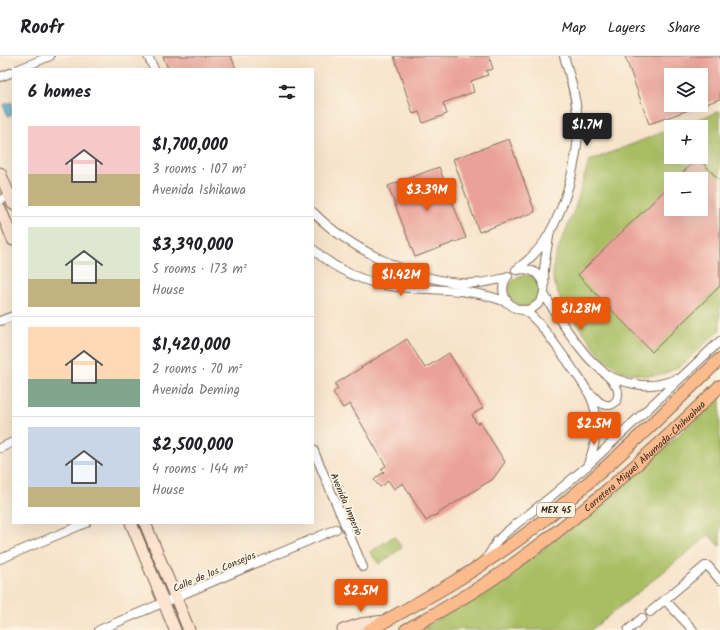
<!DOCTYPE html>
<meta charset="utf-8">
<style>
body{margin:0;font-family:Kalam,sans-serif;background:#f2f2f2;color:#202124;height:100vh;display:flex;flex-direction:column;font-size:15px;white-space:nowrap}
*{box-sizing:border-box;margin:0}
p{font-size:13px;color:#757577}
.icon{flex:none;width:22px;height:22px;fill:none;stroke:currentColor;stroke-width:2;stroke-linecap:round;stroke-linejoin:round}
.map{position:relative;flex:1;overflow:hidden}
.details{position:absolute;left:12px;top:12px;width:302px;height:456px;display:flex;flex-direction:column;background:#fff;border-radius:0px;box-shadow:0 4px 16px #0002}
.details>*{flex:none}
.controls{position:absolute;left:664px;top:12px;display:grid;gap:8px}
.controls a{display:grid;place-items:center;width:44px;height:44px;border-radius:0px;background:#fff;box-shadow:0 4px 16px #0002;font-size:20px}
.price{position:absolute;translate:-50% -34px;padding:0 9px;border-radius:4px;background:#ea580c;color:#fff;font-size:13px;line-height:26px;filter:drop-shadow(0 1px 2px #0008)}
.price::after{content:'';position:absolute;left:50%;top:24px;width:12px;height:9px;margin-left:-6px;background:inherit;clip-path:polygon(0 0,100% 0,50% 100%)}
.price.on{background:#222;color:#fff}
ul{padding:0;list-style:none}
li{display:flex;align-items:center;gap:12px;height:100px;padding:0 16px}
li+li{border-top:1px solid #e0e0e0}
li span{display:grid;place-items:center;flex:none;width:112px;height:80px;border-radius:0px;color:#555}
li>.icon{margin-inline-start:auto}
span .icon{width:48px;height:48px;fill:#fffc;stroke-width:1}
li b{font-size:17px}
h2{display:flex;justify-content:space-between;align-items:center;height:48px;padding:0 16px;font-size:17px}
header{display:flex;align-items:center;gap:24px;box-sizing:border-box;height:56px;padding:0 20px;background:#fff;border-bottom:1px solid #e0e0e0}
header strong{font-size:19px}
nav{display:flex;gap:22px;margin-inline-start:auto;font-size:14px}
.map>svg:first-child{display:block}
.green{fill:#a9be63;stroke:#727440;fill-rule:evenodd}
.water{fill:#44a8c4;stroke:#406971}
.building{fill:#eaa198;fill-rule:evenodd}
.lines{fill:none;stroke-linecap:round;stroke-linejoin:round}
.street-casing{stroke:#7d6b5a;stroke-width:10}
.secondary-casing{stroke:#7d6b5a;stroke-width:13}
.primary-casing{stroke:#7d6b5a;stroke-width:14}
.street{stroke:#fff;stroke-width:8}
.secondary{stroke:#fde4d1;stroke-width:11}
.primary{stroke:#fbbb8d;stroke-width:12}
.labels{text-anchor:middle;stroke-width:3.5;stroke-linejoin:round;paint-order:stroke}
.shield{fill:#fcf5e5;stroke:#75675a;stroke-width:1}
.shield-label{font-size:9px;font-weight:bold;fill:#3b2a1e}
.street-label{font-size:10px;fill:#3b2a1e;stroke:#fcf5e5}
</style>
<header>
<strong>Roofr</strong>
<nav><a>Map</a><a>Layers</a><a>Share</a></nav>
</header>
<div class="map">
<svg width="720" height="574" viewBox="0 0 720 574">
<rect width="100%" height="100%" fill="#fcf5e5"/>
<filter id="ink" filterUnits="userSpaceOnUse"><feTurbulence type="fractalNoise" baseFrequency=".025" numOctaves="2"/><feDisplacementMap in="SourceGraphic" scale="8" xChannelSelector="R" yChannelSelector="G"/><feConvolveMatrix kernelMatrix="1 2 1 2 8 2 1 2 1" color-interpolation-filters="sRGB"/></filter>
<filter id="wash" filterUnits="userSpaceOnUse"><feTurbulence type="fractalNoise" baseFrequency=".012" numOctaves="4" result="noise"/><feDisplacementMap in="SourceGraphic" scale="16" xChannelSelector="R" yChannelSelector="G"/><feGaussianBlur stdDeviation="0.9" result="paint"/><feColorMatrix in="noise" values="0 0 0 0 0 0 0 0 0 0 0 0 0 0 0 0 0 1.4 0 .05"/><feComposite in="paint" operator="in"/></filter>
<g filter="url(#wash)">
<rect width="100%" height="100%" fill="#f7e3ca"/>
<!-- green -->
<path class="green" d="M720,55V274L682,309L664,318L646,320L620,315L603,302L572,261L559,240L553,222L554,204L576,149L589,105L671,73V101H701V71H677ZM671,123H701V153H671Z
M509 235a16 16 0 1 1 32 0a16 16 0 1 1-32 0Z
M720,340V491L709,479L591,574H420L506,521L613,440Z
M134,467H139L170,539L165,541Z
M394,480L402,492L379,508L370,496Z"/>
<!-- water -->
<path class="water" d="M12,46L13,59L8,60L3,49Z"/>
<g id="blocks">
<!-- building -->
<path class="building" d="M163,0H231L236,13H168Z
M394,0H489L493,13L486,15L488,19L471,25L474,36L443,47L447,58L423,67L419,56L413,58Z
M625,0H720V43L649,68ZM671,19H701V49H671Z
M509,83L535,156L479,176L453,103Z
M698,102L720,125V230L652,296L578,219L671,128V153H701V123H676Z
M439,111L466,182L415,201L388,130Z
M407,283L425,312L449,297L483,352L472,359L477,368L480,366L505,406L493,423L426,465L403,427L394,433L388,424L385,428L380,431L378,429L374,424L377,421L384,416L381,413L386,410L350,348L343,352L333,336L338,333L335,328Z"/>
</g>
</g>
<g filter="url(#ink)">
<use href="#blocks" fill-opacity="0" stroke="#7d6b5a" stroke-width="1"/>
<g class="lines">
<!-- street casing -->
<g class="street-casing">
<path id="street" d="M148,0L154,13
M19,13L50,0
M0,21L13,16
M0,144L13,139
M313,156C347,191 411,223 460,227C476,229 491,225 506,222
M313,193C335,214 367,228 397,231C435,235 473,231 508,247
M516,214C529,204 541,193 549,178C565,150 578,105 578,72C578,48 571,23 564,0
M517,214C531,211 540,217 544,230
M508,220C492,240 519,265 537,249C541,246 543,241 544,236C545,229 544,221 544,214C545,203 547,192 549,181
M544,238C556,259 570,280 586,299C595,310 608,318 616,330C622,340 615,353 603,348C598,346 595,341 591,338
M524,254C543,268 554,288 568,306C579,323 594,339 596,360C598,377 594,393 588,408
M0,265L13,260
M609,320C632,330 652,333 676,323
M0,392L13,386
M313,393L363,511
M0,503L86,467
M485,505L497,485L505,477L548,443L586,411L720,285
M665,544L693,574
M650,556L705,510H708L720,524
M99,574L336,473
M628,574L642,562"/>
</g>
<!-- secondary casing -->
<g class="secondary-casing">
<path id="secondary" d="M0,117L13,148
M0,152L13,184
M131,467L175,574
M145,467L189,574
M343,574L361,568L384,565"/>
</g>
<!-- primary casing -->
<g class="primary-casing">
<g id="primary">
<path d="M369,574C426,543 483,511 534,472C600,420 660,361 720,303"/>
<path id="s1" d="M406,574C437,557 468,540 497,520C578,464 651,398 720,330"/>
</g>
</g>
<!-- street -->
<use href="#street" class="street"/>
<!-- secondary -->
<use href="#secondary" class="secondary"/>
<!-- primary -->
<use href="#primary" class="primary"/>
</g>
</g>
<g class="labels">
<!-- shield labels -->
<rect class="shield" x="537" y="447" width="38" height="14" rx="3"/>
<g class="shield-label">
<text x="556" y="457">MEX 45</text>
</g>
<!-- street labels -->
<g class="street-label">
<text dy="4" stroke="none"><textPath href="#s1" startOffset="296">Carretera Miguel Ahumada-Chihuahua</textPath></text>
<text transform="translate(347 448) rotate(67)" y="4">Avenida Imperio</text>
<text transform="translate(214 515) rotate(-23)" y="4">Calle de los Consejos</text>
</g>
</g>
</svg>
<div class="controls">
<a><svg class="icon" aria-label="layers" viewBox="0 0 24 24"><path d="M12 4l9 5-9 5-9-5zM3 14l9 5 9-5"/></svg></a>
<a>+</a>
<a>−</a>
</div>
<b class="price on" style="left:587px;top:91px">$1.7M</b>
<b class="price" style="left:427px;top:156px">$3.39M</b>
<b class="price" style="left:401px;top:241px">$1.42M</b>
<b class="price" style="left:581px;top:275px">$1.28M</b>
<b class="price" style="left:594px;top:390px">$2.5M</b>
<b class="price" style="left:361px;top:557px">$2.5M</b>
<section class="details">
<h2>6 homes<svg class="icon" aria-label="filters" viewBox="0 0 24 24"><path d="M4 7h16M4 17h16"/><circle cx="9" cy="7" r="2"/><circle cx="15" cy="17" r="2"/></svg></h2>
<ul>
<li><span style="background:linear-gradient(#f6c9c9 60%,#c2b280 0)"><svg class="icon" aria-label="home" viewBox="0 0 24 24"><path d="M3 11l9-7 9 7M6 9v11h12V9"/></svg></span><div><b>$1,700,000</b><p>3 rooms · 107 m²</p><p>Avenida Ishikawa</p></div></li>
<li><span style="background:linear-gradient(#dfe7d0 65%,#c2b280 0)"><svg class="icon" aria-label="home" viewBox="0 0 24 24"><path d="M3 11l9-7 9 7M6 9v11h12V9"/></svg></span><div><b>$3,390,000</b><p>5 rooms · 173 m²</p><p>House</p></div></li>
<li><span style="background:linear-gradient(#ffd9b3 65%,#7fa58c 0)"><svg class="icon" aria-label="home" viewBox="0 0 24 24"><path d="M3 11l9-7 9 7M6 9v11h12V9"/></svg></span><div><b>$1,420,000</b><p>2 rooms · 70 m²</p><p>Avenida Deming</p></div></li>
<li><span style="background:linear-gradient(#c9d6e8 75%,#c2b280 0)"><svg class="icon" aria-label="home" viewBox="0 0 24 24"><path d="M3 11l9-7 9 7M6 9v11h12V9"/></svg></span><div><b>$2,500,000</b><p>4 rooms · 144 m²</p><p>House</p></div></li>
</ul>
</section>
</div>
